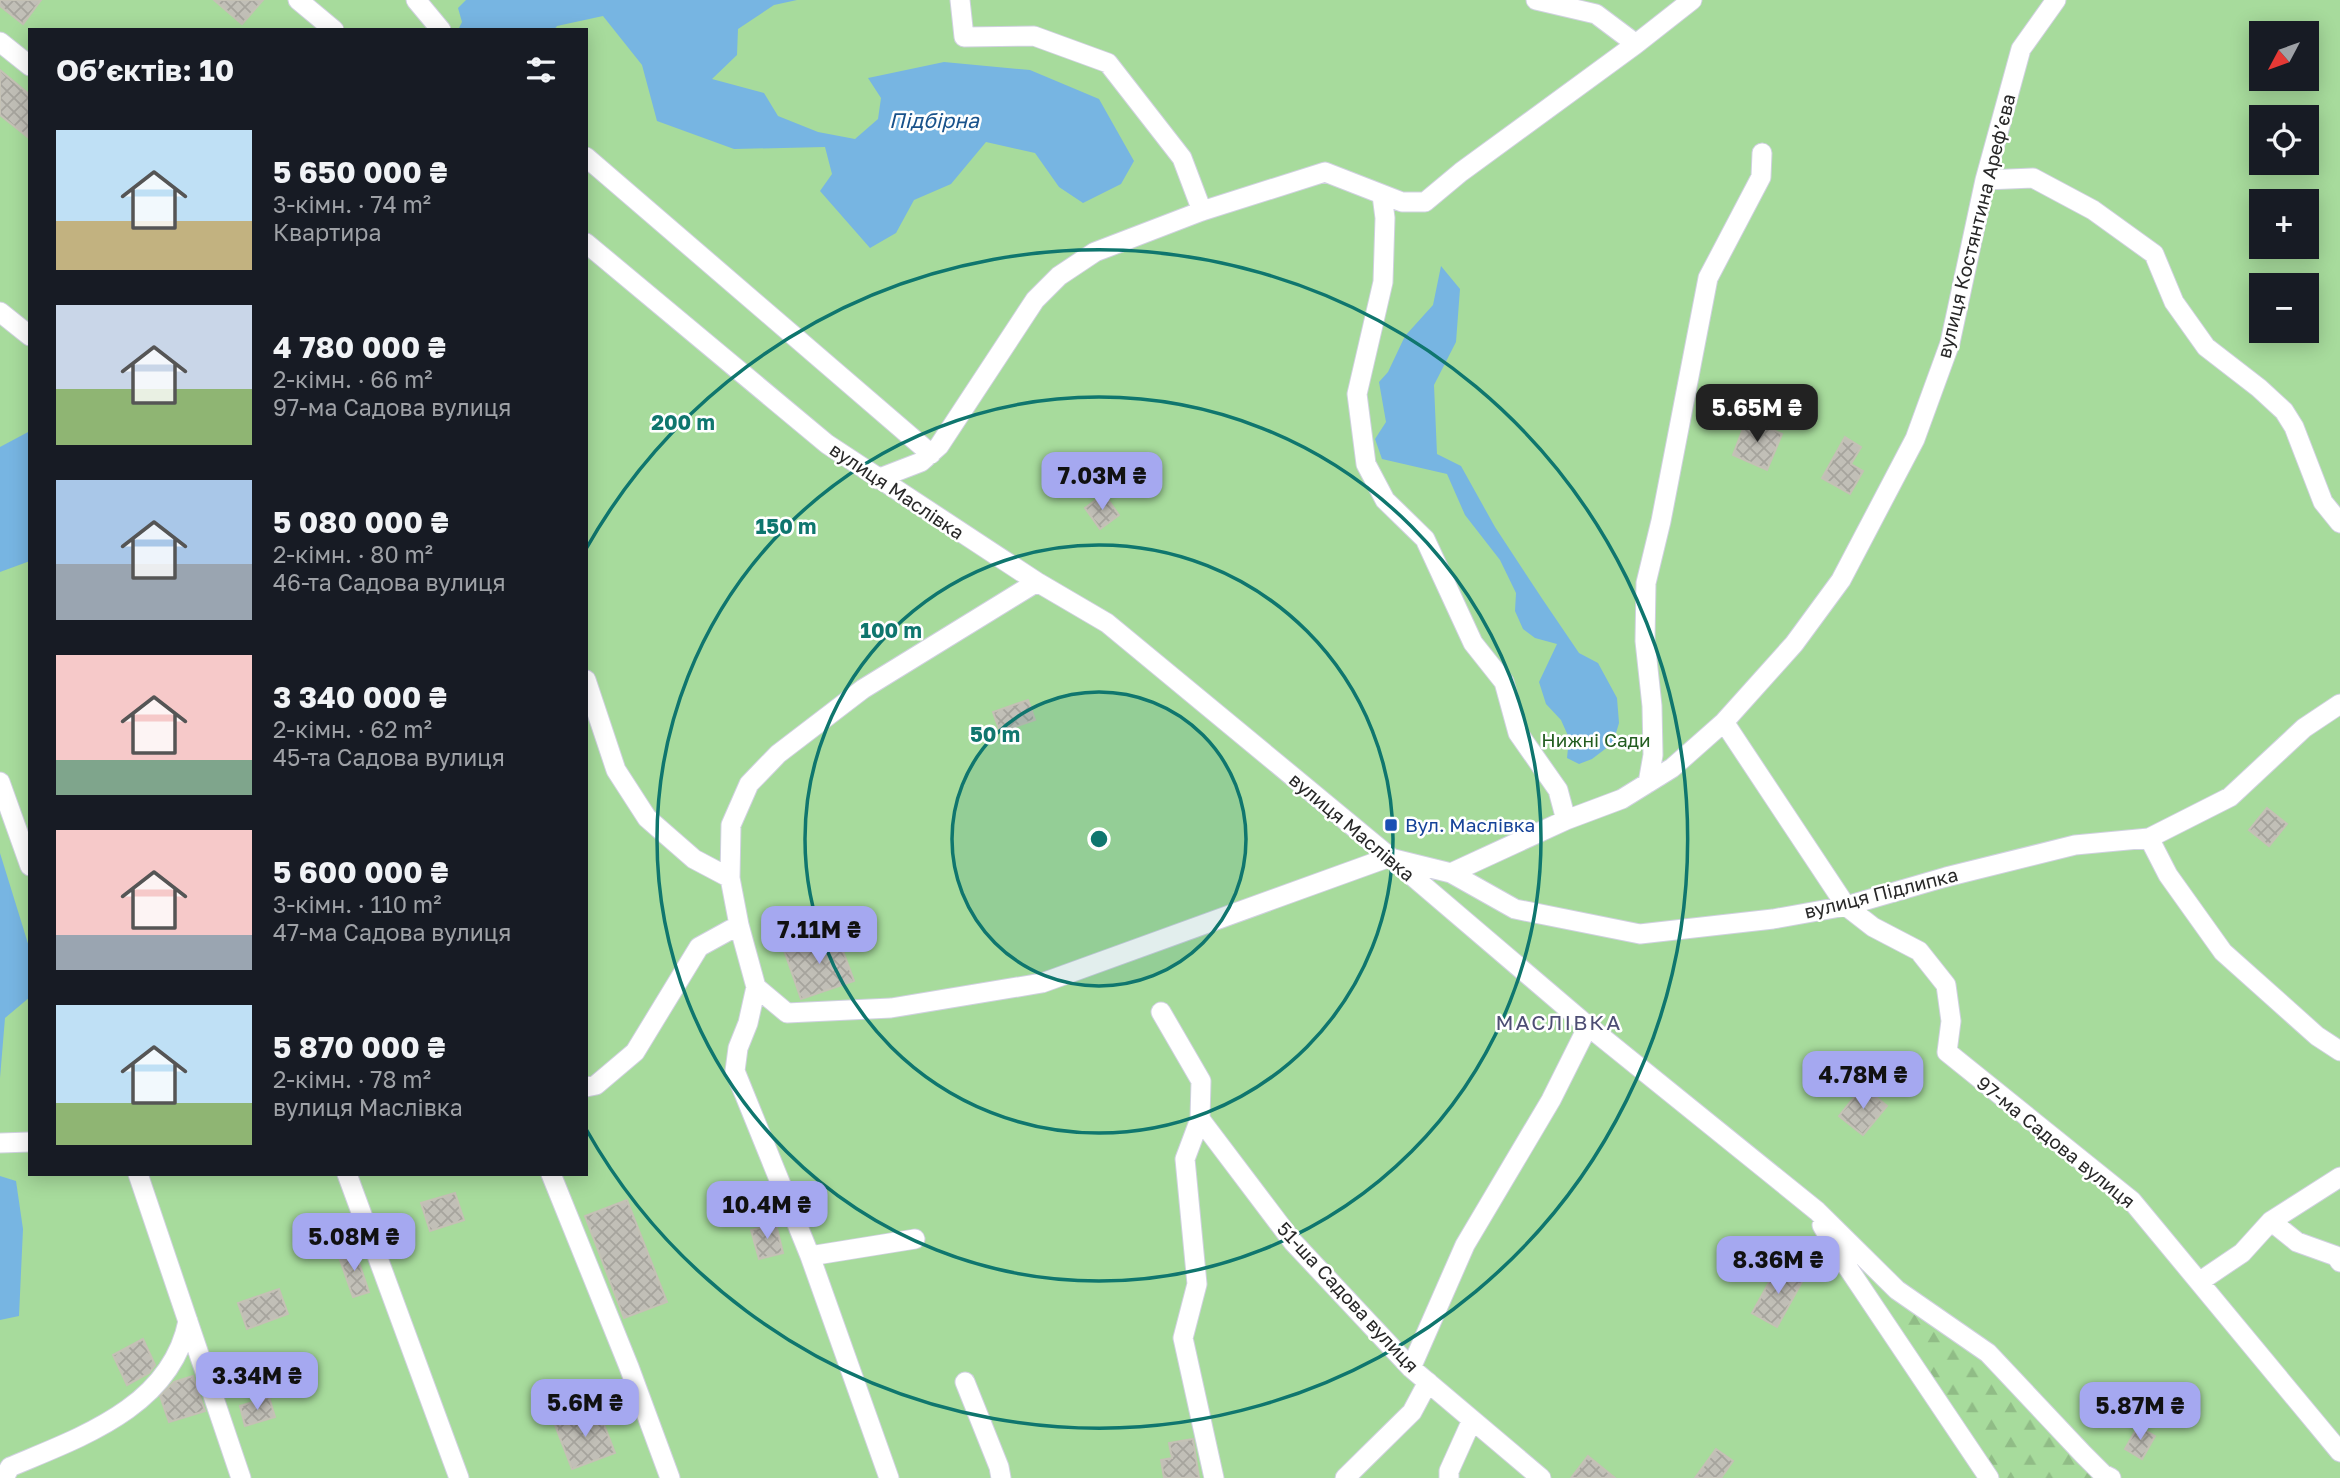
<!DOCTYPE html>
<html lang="uk">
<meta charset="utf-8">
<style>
body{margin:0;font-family:"Golos Text",sans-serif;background:#20242c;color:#f1f3f6;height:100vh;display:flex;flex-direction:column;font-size:26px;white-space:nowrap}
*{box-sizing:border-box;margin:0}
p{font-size:23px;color:#9ea1a6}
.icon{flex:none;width:38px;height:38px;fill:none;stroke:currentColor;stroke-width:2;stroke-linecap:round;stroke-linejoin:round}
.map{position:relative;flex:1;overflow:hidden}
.panel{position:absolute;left:28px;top:28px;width:560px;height:1148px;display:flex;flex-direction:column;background:#171b24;border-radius:0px;box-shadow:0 4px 18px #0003}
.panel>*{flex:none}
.needle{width:46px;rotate:229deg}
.buttons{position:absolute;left:2249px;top:21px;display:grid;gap:14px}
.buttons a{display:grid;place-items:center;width:70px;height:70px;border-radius:0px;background:#171b24;box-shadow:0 4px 18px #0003;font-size:35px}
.price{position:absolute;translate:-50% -60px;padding:0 16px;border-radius:14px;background:#a5a8f0;color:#111;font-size:23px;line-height:46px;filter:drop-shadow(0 2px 4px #0008)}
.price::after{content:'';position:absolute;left:50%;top:42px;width:21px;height:16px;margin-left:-10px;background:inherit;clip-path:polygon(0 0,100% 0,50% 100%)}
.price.selected{background:#222;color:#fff}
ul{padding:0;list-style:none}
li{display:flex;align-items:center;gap:21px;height:175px;padding:0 28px}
li span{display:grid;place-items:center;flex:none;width:196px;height:140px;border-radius:0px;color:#555}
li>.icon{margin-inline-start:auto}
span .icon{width:84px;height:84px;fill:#fffc;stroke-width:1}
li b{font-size:30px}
h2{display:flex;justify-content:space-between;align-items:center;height:84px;padding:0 28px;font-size:30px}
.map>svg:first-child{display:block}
.grass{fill:#a7db9c;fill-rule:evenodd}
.forest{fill:url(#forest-firs)}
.water{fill:#77b5e2}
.building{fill:url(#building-cross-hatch);stroke:#c4c1b5;stroke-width:2}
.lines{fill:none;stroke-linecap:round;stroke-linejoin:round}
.minor-casing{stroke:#d0d1e0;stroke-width:21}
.minor{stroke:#fff;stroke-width:19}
.ring{fill:none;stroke:#0f766e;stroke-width:3.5}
.transit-dot{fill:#1a4fb4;stroke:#fff;stroke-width:2.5}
.labels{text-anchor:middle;stroke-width:5;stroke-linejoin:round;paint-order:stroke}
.street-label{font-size:19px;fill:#282828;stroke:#fff}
.park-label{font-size:19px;fill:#235d20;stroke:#fff}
.transit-label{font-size:19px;fill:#164399;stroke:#fff;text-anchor:start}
.water-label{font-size:21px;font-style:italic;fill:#19528b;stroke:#fff}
.neighbourhood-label{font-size:21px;letter-spacing:2px;fill:#4d4e74;stroke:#fff}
.centre{fill:#0f766e;stroke:#fff;stroke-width:3.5}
.ring-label{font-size:21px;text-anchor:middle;font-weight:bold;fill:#0f766e;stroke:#fff;stroke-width:5;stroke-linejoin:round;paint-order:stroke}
</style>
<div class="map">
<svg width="2340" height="1478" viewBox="0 0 2340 1478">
<defs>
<pattern id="forest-firs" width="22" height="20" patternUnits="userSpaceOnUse" patternTransform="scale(1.75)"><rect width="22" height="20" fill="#a7db9c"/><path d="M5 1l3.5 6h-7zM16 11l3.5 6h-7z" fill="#90bc86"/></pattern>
<pattern id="building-cross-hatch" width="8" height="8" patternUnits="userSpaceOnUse" patternTransform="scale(1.75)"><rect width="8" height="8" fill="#c1bfb7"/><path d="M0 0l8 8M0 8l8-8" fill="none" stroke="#a6a49d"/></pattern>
</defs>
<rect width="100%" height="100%" fill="#e9e5db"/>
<!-- grass -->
<path class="grass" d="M0,0H2340V1478H0ZM30,30H586V1174H30ZM2261,33H2306V79H2261ZM2261,117H2306V163H2261ZM2261,201H2306V247H2261ZM2261,285H2306V331H2261Z"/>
<!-- forest -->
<path class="forest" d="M1912,1311L1985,1356L2095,1478H1994L1902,1340C1899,1326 1900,1319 1912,1311Z"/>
<!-- water -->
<path class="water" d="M466,0H797L774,5L738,29L737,55L712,79L764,93L778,116L818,132L855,139L878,119L881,98L868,78L944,62L1030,70L1099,99L1134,161L1121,184L1083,203L1059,187L1035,153L986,142L951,184L914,200L896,233L870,248L820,191L832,174L825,147L734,149L657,121L642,65L603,16L557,26L554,30H458L462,22L458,8Z
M1441,266L1460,289L1456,342L1434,385L1437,454L1461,466L1495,527L1541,597L1579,653L1598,663L1617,698L1619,723L1613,743L1592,759L1579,764L1567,758L1569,738L1561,720L1546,704L1539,682L1557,644L1535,638L1523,629L1515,611L1516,593L1500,560L1465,515L1447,474L1382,459L1375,439L1386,422L1379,382L1388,372L1405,336L1433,305Z
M30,431V561L0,572V447Z
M0,853L30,950V997L5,1018L0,1078Z
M0,1176L16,1181L23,1229L19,1316L0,1320Z"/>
<!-- building -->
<path class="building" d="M0,0H41L23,24L0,6Z
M214,0H263L242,24Z
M0,70L30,95V139L0,115Z
M1747,418L1782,434L1767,470L1733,455Z
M1845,437L1861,447L1851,464L1863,471L1850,494L1822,478Z
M1104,494L1119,515L1100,529L1085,508Z
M1028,700L1035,720L1000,732L993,712Z
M2267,808L2287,824L2269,846L2249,830Z
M836,932L854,981L801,999L784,950Z
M1863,1086L1887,1106L1863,1135L1839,1116Z
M455,1193L464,1220L430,1231L421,1203Z
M627,1200L667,1302L624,1318L585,1216Z
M776,1224L783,1253L759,1259L751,1230Z
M354,1248L369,1292L353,1297L338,1254Z
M1778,1266L1803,1280L1777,1327L1752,1313Z
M279,1289L288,1314L247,1329L238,1303Z
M143,1339L155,1365L149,1373L127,1385L113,1355Z
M193,1376L205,1411L169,1422L160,1396L174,1382Z
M269,1397L275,1417L245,1426L240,1406Z
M598,1409L615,1453L572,1469L555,1425Z
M2138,1426L2155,1436L2142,1459L2125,1449Z
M1193,1439L1199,1478H1164L1161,1460L1172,1458L1169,1443Z
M1716,1449L1733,1461L1721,1478H1695Z
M1588,1456L1615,1478H1571Z"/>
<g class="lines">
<!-- minor casing -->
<g class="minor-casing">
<path id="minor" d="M298,0L334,30
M416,0L441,30
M960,0L964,37L1034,36L1108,63L1182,158L1202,211
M1536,0L1596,14L1636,44
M0,42L30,66
M586,157L931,454
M1985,180L2033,178L2093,210L2154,254L2174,302L2206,347L2259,388L2284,411L2294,427L2323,502L2340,523
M1382,195L1385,218L1383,282L1357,394L1366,464L1385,500L1425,539L1473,643L1504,682L1518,733L1558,790L1566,820
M586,243L827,444L1037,582L1107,623L1390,857L1588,1026L1817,1211L1897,1290L1988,1353L2083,1454L2103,1474L2111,1478
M0,312L30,336
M877,479L921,462L939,446L1035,300L1059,276L1095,252L1202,211L1325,172L1402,202H1425L1461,172L1636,44L1692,0
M1037,582L863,689L778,754L749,784L731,825L730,878L739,925L756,987L787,1013L891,1008L1042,983L1390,857
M586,680L616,770L647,818L694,859L730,878
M1724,722L1846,906L1873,927L1919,951L1946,985L1951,1021L1947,1052L2132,1201L2340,1452
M0,782L30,866
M1648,783L1653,755L1652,706L1645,641L1646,583L1661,521L1708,278L1761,177L1762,153
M2149,838L2168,875L2223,952L2317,1036L2340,1051
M1394,859L1451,873L1515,909L1640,934L1773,919L1846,906L1946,877L2075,845L2149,838L2230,797L2304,728L2340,704
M1451,873L1566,820L1622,799L1672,768L1724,722L1794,644L1841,580L1915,439L1950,343L1985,180L2021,49L2056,0
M756,987L748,1023L738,1048L735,1071L810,1256L889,1478
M1161,1012L1201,1081L1200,1119L1293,1242L1411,1368L1541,1478
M586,1087L596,1085L635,1052L699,947L739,925
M1200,1119L1185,1159L1197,1284L1183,1338L1214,1478
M0,1143L30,1142
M138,1174L241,1478
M347,1174L459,1478
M551,1174L629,1367L670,1478
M2271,1221L2297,1242L2336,1256L2340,1262
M1822,1225L1836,1250L1989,1478
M810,1256L915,1239
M2199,1282L2242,1253L2271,1221L2340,1177
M1411,1368L1465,1245L1551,1100L1588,1026
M965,1382L999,1467L1001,1478
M4,1478L10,1467C81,1437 171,1407 188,1321
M1345,1478L1412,1412L1428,1382
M1449,1478V1471L1472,1420"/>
</g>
<!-- minor -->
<use href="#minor" class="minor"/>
</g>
<!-- distance rings -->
<circle cx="1099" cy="839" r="147" fill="#0f766e" fill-opacity=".12"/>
<g class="ring">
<circle cx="1099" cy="839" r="147"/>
<circle cx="1099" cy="839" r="294"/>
<circle cx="1099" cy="839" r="442"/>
<path d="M586 549A589 589 0 1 1 586 1129"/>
</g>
<!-- markers -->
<rect class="transit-dot" x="1384" y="818" width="14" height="14" rx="3.5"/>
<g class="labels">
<!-- street labels -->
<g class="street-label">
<text transform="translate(1976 226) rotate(-76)" y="7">вулиця Костянтина Арефʼєва</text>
<text transform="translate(897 491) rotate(34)" y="7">вулиця Маслівка</text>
<text transform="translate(1352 827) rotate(40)" y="7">вулиця Маслівка</text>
<text transform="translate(1881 893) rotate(-14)" y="7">вулиця Підлипка</text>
<text transform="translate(2056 1142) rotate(39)" y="7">97-ма Садова вулиця</text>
<text transform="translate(1348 1297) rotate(47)" y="7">51-ша Садова вулиця</text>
</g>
<!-- park labels -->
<g class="park-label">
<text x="1596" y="747">Нижні Сади</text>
</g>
<!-- transit labels -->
<g class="transit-label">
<text x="1405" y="832">Вул. Маслівка</text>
</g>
<!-- water labels -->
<g class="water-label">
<text x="934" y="128">Підбірна</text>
</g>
<!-- neighbourhood labels -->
<g class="neighbourhood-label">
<text x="1559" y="1030">МАСЛІВКА</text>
</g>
</g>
<circle cx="1099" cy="839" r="10" class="centre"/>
<g class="ring-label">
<text x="683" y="430">200 m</text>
<text x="786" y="534">150 m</text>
<text x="891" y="638">100 m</text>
<text x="995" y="742">50 m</text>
</g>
</svg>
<div class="buttons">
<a><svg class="needle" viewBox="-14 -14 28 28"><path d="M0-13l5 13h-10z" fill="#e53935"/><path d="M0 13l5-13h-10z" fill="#9ea1a6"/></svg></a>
<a><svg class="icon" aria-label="locate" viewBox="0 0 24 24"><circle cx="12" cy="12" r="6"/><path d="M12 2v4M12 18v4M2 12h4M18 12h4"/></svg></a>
<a>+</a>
<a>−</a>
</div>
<b class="price selected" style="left:1757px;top:444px">5.65M ₴</b>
<b class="price" style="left:1102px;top:512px">7.03M ₴</b>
<b class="price" style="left:819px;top:966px">7.11M ₴</b>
<b class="price" style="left:1863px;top:1111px">4.78M ₴</b>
<b class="price" style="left:767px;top:1241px">10.4M ₴</b>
<b class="price" style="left:354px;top:1273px">5.08M ₴</b>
<b class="price" style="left:1778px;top:1296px">8.36M ₴</b>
<b class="price" style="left:257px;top:1412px">3.34M ₴</b>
<b class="price" style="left:585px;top:1439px">5.6M ₴</b>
<b class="price" style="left:2140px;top:1442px">5.87M ₴</b>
<section class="panel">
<h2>Об’єктів: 10<svg class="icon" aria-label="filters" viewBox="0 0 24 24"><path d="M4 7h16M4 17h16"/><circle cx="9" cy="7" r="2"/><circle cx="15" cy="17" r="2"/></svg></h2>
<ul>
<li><span style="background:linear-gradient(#bfe0f5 65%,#c2b280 0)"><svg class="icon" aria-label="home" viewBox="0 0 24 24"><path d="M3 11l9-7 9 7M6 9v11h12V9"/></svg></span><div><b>5 650 000 ₴</b><p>3-кімн. · 74 m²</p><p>Квартира</p></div></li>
<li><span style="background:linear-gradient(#c9d6e8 60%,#8fb573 0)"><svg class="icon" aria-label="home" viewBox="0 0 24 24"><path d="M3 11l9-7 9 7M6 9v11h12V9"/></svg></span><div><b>4 780 000 ₴</b><p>2-кімн. · 66 m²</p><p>97-ма Садова вулиця</p></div></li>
<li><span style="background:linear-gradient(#a9c7e8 60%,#9aa5b1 0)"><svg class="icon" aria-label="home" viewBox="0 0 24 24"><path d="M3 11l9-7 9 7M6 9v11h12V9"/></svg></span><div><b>5 080 000 ₴</b><p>2-кімн. · 80 m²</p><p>46-та Садова вулиця</p></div></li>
<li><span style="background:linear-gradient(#f6c9c9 75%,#7fa58c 0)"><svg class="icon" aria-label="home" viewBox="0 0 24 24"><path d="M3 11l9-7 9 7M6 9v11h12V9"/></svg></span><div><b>3 340 000 ₴</b><p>2-кімн. · 62 m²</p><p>45-та Садова вулиця</p></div></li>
<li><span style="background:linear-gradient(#f6c9c9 75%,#9aa5b1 0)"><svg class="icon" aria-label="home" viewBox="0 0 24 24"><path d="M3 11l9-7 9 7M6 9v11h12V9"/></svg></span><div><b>5 600 000 ₴</b><p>3-кімн. · 110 m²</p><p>47-ма Садова вулиця</p></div></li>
<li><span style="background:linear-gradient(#bfe0f5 70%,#8fb573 0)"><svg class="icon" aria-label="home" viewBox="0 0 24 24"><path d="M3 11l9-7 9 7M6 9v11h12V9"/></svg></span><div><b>5 870 000 ₴</b><p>2-кімн. · 78 m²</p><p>вулиця Маслівка</p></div></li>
</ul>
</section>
</div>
